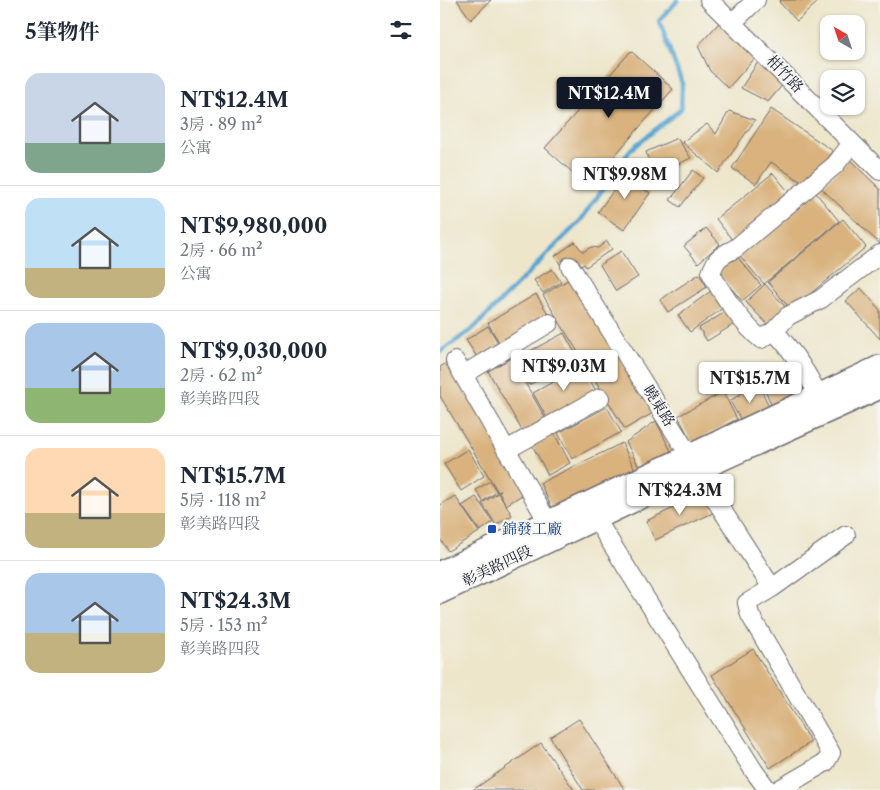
<!DOCTYPE html>
<html lang="zh-TW">
<meta charset="utf-8">
<style>
body{margin:0;font-family:"Libre Caslon Text","Noto Serif TC",serif;background:#f2f2f3;color:#1f2937;height:100vh;display:flex;flex-direction:column;font-size:19px;white-space:nowrap}
*{box-sizing:border-box;margin:0}
p{font-size:16px;color:#747a83}
.icon{flex:none;width:28px;height:28px;fill:none;stroke:currentColor;stroke-width:2;stroke-linecap:round;stroke-linejoin:round}
.map{position:relative;flex:1;overflow:hidden}
.sheet{display:flex;flex-direction:column;background:#fff;width:440px}
.sheet>*{flex:none}
.needle{width:32px;rotate:321deg}
.buttons{position:absolute;left:380px;top:15px;display:grid;gap:10px}
.buttons a{display:grid;place-items:center;width:45px;height:45px;border-radius:10px;background:#fff;box-shadow:0 1px 4px #0004;font-size:25px}
.price{position:absolute;translate:-50% -42px;padding:0 11px;border-radius:5px;background:#fff;color:#222;font-size:16px;line-height:32px;filter:drop-shadow(0 1px 2px #0008)}
.price::after{content:'';position:absolute;left:50%;top:30px;width:15px;height:11px;margin-left:-8px;background:inherit;clip-path:polygon(0 0,100% 0,50% 100%)}
.price.selected{background:#111827;color:#fff}
ul{padding:0;list-style:none}
li{display:flex;align-items:center;gap:15px;height:125px;padding:0 25px}
li+li{border-top:1px solid #e0e1e3}
li span{display:grid;place-items:center;flex:none;width:140px;height:100px;border-radius:15px;color:#555}
li>.icon{margin-inline-start:auto}
span .icon{width:60px;height:60px;fill:#fffc;stroke-width:1}
li b{font-size:21px}
h2{display:flex;justify-content:space-between;align-items:center;height:60px;padding:0 25px;font-size:21px}
main{display:flex;flex:1;min-height:0}
.map>svg:first-child{display:block}
.lines{fill:none;stroke-linecap:round;stroke-linejoin:round}
.stream{stroke:#58a5d1;stroke-width:4.5}
.building{fill:#d9b27e}
.minor-casing{stroke:#69676d;stroke-width:20}
.major-casing{stroke:#69676d;stroke-width:24}
.minor{stroke:#fff;stroke-width:18}
.major{stroke:#fff;stroke-width:21}
.transit-dot{fill:#1a4fb4;stroke:#f6f6f2;stroke-width:2}
.labels{text-anchor:middle;stroke-width:4;stroke-linejoin:round;paint-order:stroke}
.street-label{font-size:15px;fill:#22223b;stroke:#f6f6f2}
.transit-label{font-size:15px;fill:#164399;stroke:#f6f6f2;text-anchor:start}
</style>
<main>
<section class="sheet">
<h2>5筆物件<svg class="icon" aria-label="filters" viewBox="0 0 24 24"><path d="M4 7h16M4 17h16"/><circle cx="9" cy="7" r="2"/><circle cx="15" cy="17" r="2"/></svg></h2>
<ul>
<li><span style="background:linear-gradient(#c9d6e8 70%,#7fa58c 0)"><svg class="icon" aria-label="home" viewBox="0 0 24 24"><path d="M3 11l9-7 9 7M6 9v11h12V9"/></svg></span><div><b>NT$12.4M</b><p>3房 · 89 m²</p><p>公寓</p></div></li>
<li><span style="background:linear-gradient(#bfe0f5 70%,#c2b280 0)"><svg class="icon" aria-label="home" viewBox="0 0 24 24"><path d="M3 11l9-7 9 7M6 9v11h12V9"/></svg></span><div><b>NT$9,980,000</b><p>2房 · 66 m²</p><p>公寓</p></div></li>
<li><span style="background:linear-gradient(#a9c7e8 65%,#8fb573 0)"><svg class="icon" aria-label="home" viewBox="0 0 24 24"><path d="M3 11l9-7 9 7M6 9v11h12V9"/></svg></span><div><b>NT$9,030,000</b><p>2房 · 62 m²</p><p>彰美路四段</p></div></li>
<li><span style="background:linear-gradient(#ffd9b3 65%,#c2b280 0)"><svg class="icon" aria-label="home" viewBox="0 0 24 24"><path d="M3 11l9-7 9 7M6 9v11h12V9"/></svg></span><div><b>NT$15.7M</b><p>5房 · 118 m²</p><p>彰美路四段</p></div></li>
<li><span style="background:linear-gradient(#a9c7e8 60%,#c2b280 0)"><svg class="icon" aria-label="home" viewBox="0 0 24 24"><path d="M3 11l9-7 9 7M6 9v11h12V9"/></svg></span><div><b>NT$24.3M</b><p>5房 · 153 m²</p><p>彰美路四段</p></div></li>
</ul>
</section>
<div class="map">
<svg width="440" height="790" viewBox="0 0 440 790">
<rect width="100%" height="100%" fill="#f6f6f2"/>
<filter id="ink" filterUnits="userSpaceOnUse"><feTurbulence type="fractalNoise" baseFrequency=".02" numOctaves="2"/><feDisplacementMap in="SourceGraphic" scale="10" xChannelSelector="R" yChannelSelector="G"/><feConvolveMatrix kernelMatrix="1 2 1 2 8 2 1 2 1" color-interpolation-filters="sRGB"/></filter>
<filter id="wash" filterUnits="userSpaceOnUse"><feTurbulence type="fractalNoise" baseFrequency=".0096" numOctaves="4" result="noise"/><feDisplacementMap in="SourceGraphic" scale="20" xChannelSelector="R" yChannelSelector="G"/><feGaussianBlur stdDeviation="1.12" result="paint"/><feColorMatrix in="noise" values="0 0 0 0 0 0 0 0 0 0 0 0 0 0 0 0 0 1.4 0 .05"/><feComposite in="paint" operator="in"/></filter>
<g filter="url(#wash)">
<rect width="100%" height="100%" fill="#ede6cb"/>
<g class="lines">
<!-- stream -->
<path class="stream" d="M0,352L34,328L141,220L191,149L241,109L242,83L219,21L238,0"/>
</g>
<g id="blocks">
<!-- building -->
<path class="building" d="M17,0H51L31,20Z
M341,0H380L357,21L339,2Z
M279,23L316,57L288,88L270,71L258,46Z
M191,51L233,89L148,186L105,148Z
M318,62L345,82L328,102L301,88Z
M331,109L393,151L369,187L331,162L316,184L292,168Z
M289,111L315,120L278,173L242,142L267,124L276,134Z
M237,138L251,158L214,175L206,152Z
M409,159L440,189V244L381,188Z
M189,169L206,181L201,187L210,193L184,230L158,212Z
M253,170L263,178L240,207L230,200Z
M333,173L352,196L294,242L276,219Z
M376,193L399,221L324,284L300,256Z
M403,219L426,247L351,310L328,282Z
M266,228L280,244L258,263L244,246Z
M167,241L172,249L146,267L144,264L137,268L122,267L115,256L135,242L143,252L151,247L158,248Z
M181,251L198,277L176,291L160,265Z
M294,253L321,285L302,301L275,269Z
M112,269L121,282L103,293L94,280Z
M259,274L267,287L228,312L220,300Z
M131,278L213,413L185,429L103,295Z
M325,284L348,310L330,327L306,302Z
M275,288L287,305L250,332L238,315Z
M421,288L440,310V339L406,301Z
M96,294L110,317L61,346L48,323Z
M292,308L299,321L267,341L259,328Z
M48,326L61,347L39,360L26,340Z
M124,333L138,358L89,385L75,359Z
M71,358L107,421L84,434L48,371Z
M355,361L369,391L360,396L346,366Z
M8,362L87,492L66,505L59,492L61,491L58,492L0,396V367Z
M142,366L156,391L107,418L93,393Z
M342,371L355,399L332,407L321,379Z
M318,382L330,409L303,424L290,401Z
M283,392L297,419L252,443L238,416Z
M167,407L181,432L132,459L118,433Z
M216,421L232,453L200,469L186,442Z
M113,431L130,463L108,475L91,443Z
M182,443L195,470L113,510L100,483Z
M28,449L44,476L21,491L4,464Z
M50,481L57,492L43,501L36,490Z
M58,493L72,515L56,525L42,503Z
M266,493L275,512L215,540L206,521Z
M15,496L39,532L8,551L0,539V505Z
M36,497L53,522L40,531L22,506Z
M313,649L371,742L330,768L272,675Z
M139,719L185,790H143L110,737Z
M101,743L134,790H33Z"/>
</g>
</g>
<g filter="url(#ink)">
<use href="#blocks" fill-opacity="0" stroke="#69676d" stroke-width="1"/>
<g class="lines">
<!-- minor casing -->
<g class="minor-casing">
<path id="minor" d="M269,0L440,171
M293,22L316,0
M412,143L395,165L296,248C281,256 277,256 271,273C281,293 304,326 321,339L334,331L348,316L381,299L440,254
M130,266L249,455L257,471L332,588
M334,331C354,352 371,379 383,405
M15,361L108,522
M23,375L109,323
M66,450L160,398
M149,508L314,771L328,790
M338,790L386,762L391,753L310,615L307,603L332,588L406,535"/>
</g>
<!-- major casing -->
<g class="major-casing">
<path id="major" d="M0,572L440,366
M0,593L257,471L440,388"/>
</g>
<!-- minor -->
<use href="#minor" class="minor"/>
<!-- major -->
<use href="#major" class="major"/>
</g>
</g>
<!-- markers -->
<rect class="transit-dot" x="47" y="524" width="10" height="10" rx="2.5"/>
<g class="labels">
<!-- street labels -->
<g class="street-label">
<text transform="translate(345 74) rotate(46)" y="5">柑竹路</text>
<text transform="translate(219 406) rotate(58)" y="5">曉東路</text>
<text transform="translate(57 566) rotate(-25)" y="5">彰美路四段</text>
</g>
<!-- transit labels -->
<g class="transit-label">
<text x="62" y="534">錦發工廠</text>
</g>
</g>
</svg>
<div class="buttons">
<a><svg class="needle" viewBox="-14 -14 28 28"><path d="M0-13l5 13h-10z" fill="#e53935"/><path d="M0 13l5-13h-10z" fill="#747a83"/></svg></a>
<a><svg class="icon" aria-label="layers" viewBox="0 0 24 24"><path d="M12 4l9 5-9 5-9-5zM3 14l9 5 9-5"/></svg></a>
</div>
<b class="price selected" style="left:169px;top:119px">NT$12.4M</b>
<b class="price" style="left:185px;top:200px">NT$9.98M</b>
<b class="price" style="left:124px;top:392px">NT$9.03M</b>
<b class="price" style="left:310px;top:404px">NT$15.7M</b>
<b class="price" style="left:240px;top:516px">NT$24.3M</b>
</div>
</main>
